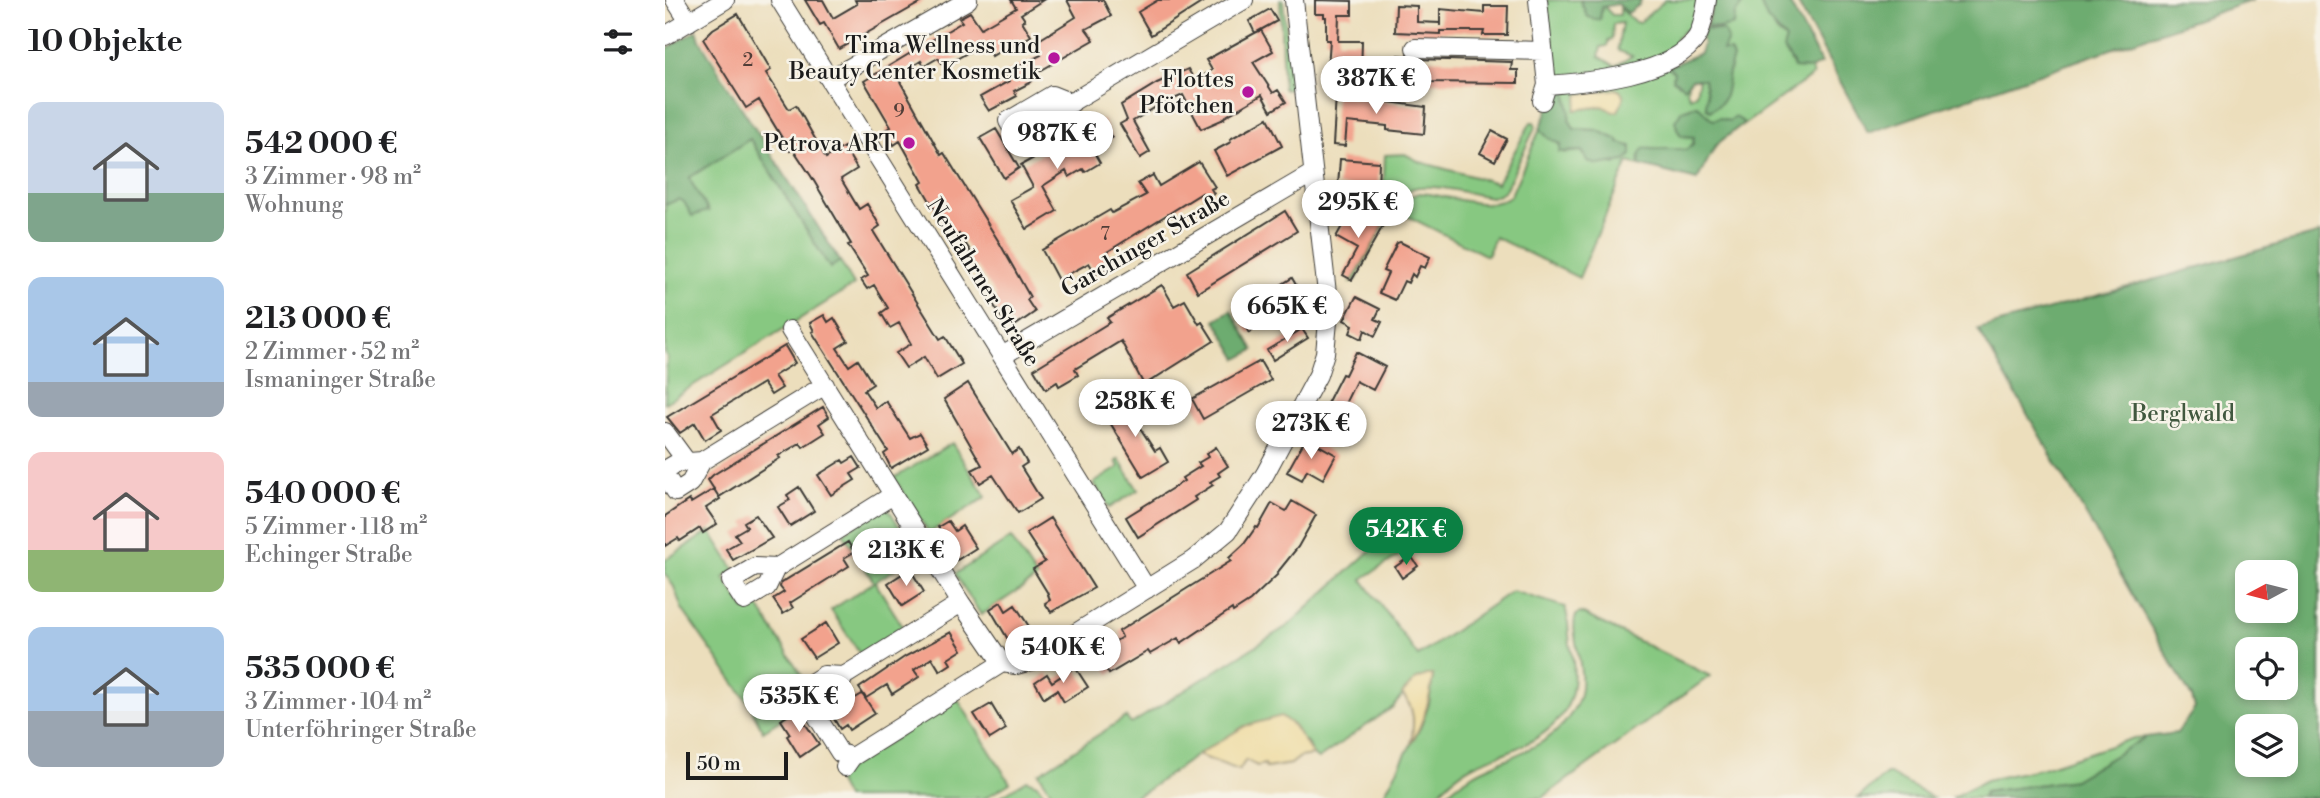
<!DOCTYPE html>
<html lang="de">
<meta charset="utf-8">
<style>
body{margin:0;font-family:"Libre Bodoni",serif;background:#f2f2f2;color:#202124;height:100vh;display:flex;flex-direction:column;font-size:26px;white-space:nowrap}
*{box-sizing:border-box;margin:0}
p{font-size:23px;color:#757577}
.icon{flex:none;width:38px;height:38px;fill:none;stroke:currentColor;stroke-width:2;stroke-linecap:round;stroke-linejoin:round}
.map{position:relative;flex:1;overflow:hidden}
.panel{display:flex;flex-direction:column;background:#fff;width:665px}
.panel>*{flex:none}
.needle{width:46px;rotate:263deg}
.tools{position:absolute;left:1570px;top:560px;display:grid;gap:14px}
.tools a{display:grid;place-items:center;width:63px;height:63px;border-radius:14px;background:#fff;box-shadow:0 4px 10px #0003;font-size:35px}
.scale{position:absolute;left:21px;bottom:18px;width:102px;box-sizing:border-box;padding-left:7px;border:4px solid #1c1c1c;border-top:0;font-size:19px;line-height:24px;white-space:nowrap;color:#1c1c1c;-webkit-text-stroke:5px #f7f3e8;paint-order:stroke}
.price{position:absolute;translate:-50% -60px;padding:0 16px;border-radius:24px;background:#fff;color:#222;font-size:23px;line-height:46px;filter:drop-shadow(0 2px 4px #0008)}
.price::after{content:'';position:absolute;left:50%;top:42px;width:21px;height:16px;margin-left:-10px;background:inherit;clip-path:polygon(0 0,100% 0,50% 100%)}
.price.active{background:#0b8043;color:#fff}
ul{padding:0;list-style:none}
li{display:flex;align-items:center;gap:21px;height:175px;padding:0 28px}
li span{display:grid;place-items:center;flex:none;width:196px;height:140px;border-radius:14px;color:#555}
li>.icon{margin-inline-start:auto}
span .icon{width:84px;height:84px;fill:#fffc;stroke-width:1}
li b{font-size:30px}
h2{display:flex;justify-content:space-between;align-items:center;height:84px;padding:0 28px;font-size:30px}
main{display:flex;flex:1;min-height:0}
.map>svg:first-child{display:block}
.green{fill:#87c881;stroke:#52724e;stroke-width:2;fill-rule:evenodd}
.forest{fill:#6dac6f;stroke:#446446;stroke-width:2;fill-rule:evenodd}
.sand{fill:#eeda9e;stroke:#857b5d;stroke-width:2}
.building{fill:#f2a28d}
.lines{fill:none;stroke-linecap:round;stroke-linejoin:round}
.minor-casing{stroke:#3b3934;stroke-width:20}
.minor{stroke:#fff;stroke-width:18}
.poi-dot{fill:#b5179e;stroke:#f7f3e8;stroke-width:2.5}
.labels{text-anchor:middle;stroke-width:5;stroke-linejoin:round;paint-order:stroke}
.number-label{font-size:19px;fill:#523e38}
.poi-label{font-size:23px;fill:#1c1c1c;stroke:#f7f3e8;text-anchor:end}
.street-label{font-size:23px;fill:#1c1c1c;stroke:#f7f3e8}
.park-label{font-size:23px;fill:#41583f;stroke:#f7f3e8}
</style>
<main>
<section class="panel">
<h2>10 Objekte<svg class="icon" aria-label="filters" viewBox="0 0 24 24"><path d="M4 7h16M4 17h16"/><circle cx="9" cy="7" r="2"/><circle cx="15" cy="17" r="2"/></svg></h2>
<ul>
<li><span style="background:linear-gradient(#c9d6e8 65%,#7fa58c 0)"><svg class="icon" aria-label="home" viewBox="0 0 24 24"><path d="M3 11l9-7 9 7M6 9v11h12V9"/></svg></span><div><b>542 000 €</b><p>3 Zimmer · 98 m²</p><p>Wohnung</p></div></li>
<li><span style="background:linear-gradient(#a9c7e8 75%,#9aa5b1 0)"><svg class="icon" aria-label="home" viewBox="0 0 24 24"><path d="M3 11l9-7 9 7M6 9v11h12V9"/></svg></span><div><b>213 000 €</b><p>2 Zimmer · 52 m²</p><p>Ismaninger Straße</p></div></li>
<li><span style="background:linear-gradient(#f6c9c9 70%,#8fb573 0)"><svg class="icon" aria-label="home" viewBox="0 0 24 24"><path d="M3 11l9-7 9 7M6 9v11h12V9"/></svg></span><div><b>540 000 €</b><p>5 Zimmer · 118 m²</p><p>Echinger Straße</p></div></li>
<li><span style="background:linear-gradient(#a9c7e8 60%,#9aa5b1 0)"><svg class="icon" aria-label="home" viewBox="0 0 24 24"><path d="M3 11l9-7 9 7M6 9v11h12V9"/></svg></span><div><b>535 000 €</b><p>3 Zimmer · 104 m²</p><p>Unterföhringer Straße</p></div></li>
</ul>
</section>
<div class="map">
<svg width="1655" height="798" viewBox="0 0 1655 798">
<rect width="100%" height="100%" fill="#f7f3e8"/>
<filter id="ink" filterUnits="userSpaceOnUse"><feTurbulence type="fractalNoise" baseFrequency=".0143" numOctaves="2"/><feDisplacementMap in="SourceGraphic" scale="14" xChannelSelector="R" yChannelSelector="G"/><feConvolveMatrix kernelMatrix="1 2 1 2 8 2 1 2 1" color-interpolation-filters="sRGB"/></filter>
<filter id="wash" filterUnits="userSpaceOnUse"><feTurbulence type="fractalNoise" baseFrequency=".00686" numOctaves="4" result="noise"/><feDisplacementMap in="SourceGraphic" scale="28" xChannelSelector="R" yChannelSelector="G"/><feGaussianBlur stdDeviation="1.57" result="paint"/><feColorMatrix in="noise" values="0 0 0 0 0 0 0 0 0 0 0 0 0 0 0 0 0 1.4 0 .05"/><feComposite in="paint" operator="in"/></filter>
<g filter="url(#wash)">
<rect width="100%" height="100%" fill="#ecdebc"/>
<!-- green -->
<path class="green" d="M615,0H618L628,88L618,89Z
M882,0H915L922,16L930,20L935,19L937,7L939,6L947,15H955V8L970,22L974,23L1000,0H1037L1028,28L1020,30L1011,38V52L987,65L888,77ZM957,23L953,48L954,51L967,56L950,66L934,56L936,47L942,46L943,41L947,39L948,24Z
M1080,0H1094L1112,32L1121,39L1119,46L1129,68L1146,69L1148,75L1077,126V121L1069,118L1064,121L1055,118L1048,121L1031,105L1017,110C1011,120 1008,127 1017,136L1029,137L1028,144L1021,150C1008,148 994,153 982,148L975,153L974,165L963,162L914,278L830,237L822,256L734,212L746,196L754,193C780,193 826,215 846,195L875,129C883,139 895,141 899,153L917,151L921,159L951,164L965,146L954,143L953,140L932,130L909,129L904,119L902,91L1004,63L1006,70L1009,72L1008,80L1019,86L1023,84L1022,91L1025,97L1031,94L1034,79H1039L1042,94L1041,107C1061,107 1061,90 1062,74C1063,64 1064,61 1061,52L1058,51C1065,32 1060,28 1040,29L1041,26L1055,28L1069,25L1070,14ZM936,90L956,105L952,111L938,106L911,110L914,94L922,95Z
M866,122H869L871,126L840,190L834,195L826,197C806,194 766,183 749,188C731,193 701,261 691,280L686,282L719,225L717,223L720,155L740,154L755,162L832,183Z
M85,139L165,267L175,261L189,285L0,403L2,357L0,354V205L13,199L43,210L23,178Z
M287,443L321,497L264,533L229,478Z
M454,459L473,490L444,508L429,483L454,467L451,461Z
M221,505L252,555L210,582L240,630L197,657L166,610L209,582L178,533Z
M45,531L70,570L59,578L80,610L91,603L139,679L140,704L98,731L83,702L17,609L9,587L0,574V560Z
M720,537L746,548L697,579L753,656L847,591L900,607C904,618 903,632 905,644C918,700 898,730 845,751C832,756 818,760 805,767C791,774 779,786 769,798H717L756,726L764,704L768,676L762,675L750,680L728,707L653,759L648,755L641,741L580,726L532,755L481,791L467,798H390L374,773L461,717L466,724L624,625Z
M346,538L372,578L316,615L290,574Z
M916,613L1045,676L877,798H778C819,752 885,762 912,703C926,672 901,631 912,614Z
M292,698L345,783L320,798H181L170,777Z
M1481,737L1409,780L1320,792L1317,798H1286L1321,780L1378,768L1469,738Z
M1223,773L1268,798H1193Z
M362,780L372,784L383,798H333Z"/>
<!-- forest -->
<path class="forest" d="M915,0H976L974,5L963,13L953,4L937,7L935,19L931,20L922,16Z
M1051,0H1080L1070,14L1069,25L1055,28L1041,26Z
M1094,0H1123L1156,63L1146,69L1129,68L1128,63L1118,49L1121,39L1102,19Z
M1131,0H1588L1203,133Z
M1040,29L1059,31L1063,39L1058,51H1065L1068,58C1061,72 1065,94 1055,104C1052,107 1048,108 1045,111L1041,107L1042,94L1039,79H1027L1019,87L1008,79L1009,72L1003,67L1035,53L1038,44L1036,37Z
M32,30L35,40L62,85L175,261L165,268L85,139L24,178L43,211L27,216L19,202L14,199L0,205V50Z
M902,91C902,102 907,112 904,119L909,129L932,130L953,140L954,143L966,146V155L960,161L933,165L924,162L917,151L894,152L896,144L883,138L875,129L890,92Z
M1032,105L1048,120L1055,118L1064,121L1071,117L1079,123L1051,145L1032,180L974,165L975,153L979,148C993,151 1007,147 1021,150L1028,144L1029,137L1017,136L1013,131L1010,121L1017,110Z
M1655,233V798H1317L1320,792L1409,780L1481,737L1512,733L1530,708L1527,698L1313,329ZM1582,572H1620V611H1582ZM1582,649H1620V688H1582ZM1582,726H1620V765H1582Z
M566,310L589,350L573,359L550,320Z"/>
<!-- sand -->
<path class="sand" d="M952,89C963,95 957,103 953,111L948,112L938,106L910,110L914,94Z
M762,675H768C765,701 759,721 746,744C749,724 751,709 737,694L750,680Z
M616,716L629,726L648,755L635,757L626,764L601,768L600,764L592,766L581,760L574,770L532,755L580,726Z"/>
<g id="blocks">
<!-- building -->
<path class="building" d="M140,0H158L168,18L192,4L190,0H260L174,49L159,23L155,25Z
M346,0H378L356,14L360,20L357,21L366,36L338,52L337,50L327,56L320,43L279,66L273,58L259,66L256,61L232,76L276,155L279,153L334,242L365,297L362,300L370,312L348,327L341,316L337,318L326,301L332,297L312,266L309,268L302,255L306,252L294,234L288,238L275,218L255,184L258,182L235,141L229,145L220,130L226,127L199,81L297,22L294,18L305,12L316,28L351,8Z
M402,0H438L446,16L421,29L429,40L368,75L370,78L365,83L349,91L352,96L324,111L315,97L344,81L340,73L376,55L369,43L411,17Z
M493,0H541L486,35L473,12Z
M650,0L687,1V15H674L673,41H697L696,76L675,75V80H662L665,40H661V17H659V14H650Z
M731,5L752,6V22L775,23V26V9L819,13V6H843L842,35H818L819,31H775V34L730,32Z
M605,9L612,21L590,33L596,30L608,51L588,62L608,93L613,90L621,102L606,111L597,95L558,118L559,119L536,129L518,95L491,107L468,121L485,152L475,158L455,124L462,120L456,105L492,83L523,69L530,81L547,70L541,60L590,33L584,21Z
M73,14L106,70L101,73L124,109L131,105L161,158L179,147L192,169L176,179L194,209L202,204L215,226L208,231L275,339L280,336L297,364L272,379L259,357L241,368L231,353L246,344L234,323L225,328L216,313L223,308L209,285L202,289L196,280L203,276L183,245L186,244L146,176L128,149L125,151L94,100L81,108L38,39L48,29Z
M733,55L742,56L750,59L847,62L846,70H853V83L760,82V80L732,79Z
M671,95L761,107L759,134L722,130V126L682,122L680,146L668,145Z
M603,118L617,146L562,176L549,151L566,142L565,139Z
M438,120L447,138L427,149L435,163L420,172L418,169L404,177L401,171L378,186L392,211L362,229L345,200L368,187L356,165Z
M331,129L354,168L339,178L315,138Z
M827,131L842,139L830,161L815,153Z
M675,159L714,162L713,188L673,186Z
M534,162L550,187L546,189L549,194L540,199L537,193L442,252L449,263L431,274L424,263L393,280L377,250L445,210L447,213L481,195L473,183L488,175L494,186Z
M620,211L632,231L533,292L522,272Z
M685,212L706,224L709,219L719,224L687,280L678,275L692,249L671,237Z
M735,242L765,257L760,268L755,266L750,277L747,274L743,283L739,281L730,300L714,293L723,273L718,271L732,243Z
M627,278L638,297L584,333L572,313Z
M497,285L509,306L520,300L534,324L537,322L549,341L479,385L456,341L410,369L413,375L394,386L392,382L381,389L369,369L445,322L442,318Z
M691,297L715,309L710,319L717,322L710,336L700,330L697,339L685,333L688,325L679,320Z
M159,315L163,322L169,318L183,341L172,348L184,366L193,360L208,384L199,390L211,408L221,401L245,438L255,433L263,446L226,468L219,454L223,451L147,332L149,331L145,323Z
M637,329L643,338L608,360L602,350Z
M120,346L130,363L109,376L117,388L106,395L98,383L47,414L56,430L40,440L30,423L15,433L2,417Z
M691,352L720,367L708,390L691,381L677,410L688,416L678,436L652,423L677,374L680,375Z
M595,361L606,380L538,419L527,399Z
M303,383L347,454L354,449L362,463L356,467L376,499L353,513L328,475L315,483L307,470L317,465L279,399Z
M457,400L490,451L495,448L503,462L478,477L438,411Z
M158,407L164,417L154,424L160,433L138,447L135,443L113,456L115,458L54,497L43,480L48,475Z
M641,438L671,455L658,479L642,470L637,480L622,472Z
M551,447L563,466L553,473L555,476L545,482L548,485L529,497L531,500L473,537L461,517L519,481L517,478L536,466L533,463L543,457L541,454Z
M189,457L196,468L186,474L190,480L166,495L153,475L177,460L179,463Z
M134,487L149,511L125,526L113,507L125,500L122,495Z
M49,489L55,499L41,508L52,524L38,533L35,528L15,541L13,538L0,546V516L24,500L26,503Z
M627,501L651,515L633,547L612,573L613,574L585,601L568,612L567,609L516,643L513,638L485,654L483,651L444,674L432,653L457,637L454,631L566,561L564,558L579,544L591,527L593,528L607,503L621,511Z
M91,515L107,538L68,560L61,549L75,541L70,534L82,527L79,522Z
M385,518L429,588L386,612L380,603L385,600L382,592L368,569L380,562L361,533Z
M283,521L290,531L297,526L311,548L292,560L273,527Z
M183,542L189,552L179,558L184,566L125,603L128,608L118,614L108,599L119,592L115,587L116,583Z
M746,556L753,566L737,578L730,567Z
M245,569L259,592L237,606L223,583Z
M336,602L341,611L350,605L365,628L344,641L325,609Z
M161,623L173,643L149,658L136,639Z
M286,632L297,650L283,659L286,664L275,671L267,658L249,670L254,677L227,694L222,685L201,698L194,688L241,656Z
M410,667L423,687L399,702L392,690L379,698L370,682L382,674L387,682Z
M197,694L210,713L184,730L181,725L175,729L169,719L174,715L171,710Z
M326,704L341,729L325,739L309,714Z
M131,710L154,744L135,757L122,736L125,734L116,720Z"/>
</g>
</g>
<g filter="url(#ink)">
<use href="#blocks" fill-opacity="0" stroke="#3b3934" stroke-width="2"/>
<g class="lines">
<!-- minor casing -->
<g class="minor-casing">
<path id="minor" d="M10,0L24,22
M115,0L482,589
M873,0L882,85L877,101
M0,36L60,0
M750,48L878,51
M165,79L303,0
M882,85C924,82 1008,75 1032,37C1038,28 1040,10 1042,0
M407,103L387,95L343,121L351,135L579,0
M125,330L296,603L337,663
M337,356L648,173
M0,432L22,462
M0,470L12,463L37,461
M0,475L11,492L25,483L37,461L160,385
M111,568L102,587L79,601L66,581L90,567L111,568L228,495
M148,710L171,696L179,676
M187,757L175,753L135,690L159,675L179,676L296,603
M180,767L187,757L337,663L351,665L366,661L528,560L563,531L600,474L653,375L660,353L664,311L629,0"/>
</g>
<!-- minor -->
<use href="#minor" class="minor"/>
</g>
</g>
<!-- markers -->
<g class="poi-dot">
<circle cx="389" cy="58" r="7"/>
<circle cx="583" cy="92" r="7"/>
<circle cx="244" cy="143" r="7"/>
</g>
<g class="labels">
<!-- number labels -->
<g class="number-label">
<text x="83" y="66">2</text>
<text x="234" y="117">9</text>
<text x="440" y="240">7</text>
</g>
<!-- poi labels -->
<g class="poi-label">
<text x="375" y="53">Tima Wellness und<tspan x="375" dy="26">Beauty Center Kosmetik</tspan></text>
<text x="569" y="87">Flottes<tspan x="569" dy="26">Pfötchen</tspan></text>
<text x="230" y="151">Petrova ART</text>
</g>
<!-- street labels -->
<g class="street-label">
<text transform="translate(480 243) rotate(-30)" y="8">Garchinger Straße</text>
<text transform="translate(319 282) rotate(58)" y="8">Neufahrner Straße</text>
</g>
<!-- park labels -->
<g class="park-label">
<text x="1518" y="421">Berglwald</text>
</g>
</g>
</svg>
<div class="tools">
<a><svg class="needle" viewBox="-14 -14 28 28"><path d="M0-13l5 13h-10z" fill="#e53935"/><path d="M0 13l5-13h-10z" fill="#757577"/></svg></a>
<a><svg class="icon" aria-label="locate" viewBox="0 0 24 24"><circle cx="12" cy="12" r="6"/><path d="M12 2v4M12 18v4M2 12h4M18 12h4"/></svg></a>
<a><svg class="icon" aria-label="layers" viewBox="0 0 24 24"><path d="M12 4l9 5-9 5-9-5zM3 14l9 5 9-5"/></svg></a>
</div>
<div class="scale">50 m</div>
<b class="price" style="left:711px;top:116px">387K €</b>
<b class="price" style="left:392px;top:171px">987K €</b>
<b class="price" style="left:693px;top:240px">295K €</b>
<b class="price" style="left:622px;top:344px">665K €</b>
<b class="price" style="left:470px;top:439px">258K €</b>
<b class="price" style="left:646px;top:461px">273K €</b>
<b class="price active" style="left:741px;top:567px">542K €</b>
<b class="price" style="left:241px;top:588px">213K €</b>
<b class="price" style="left:398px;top:685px">540K €</b>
<b class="price" style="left:134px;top:734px">535K €</b>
</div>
</main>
